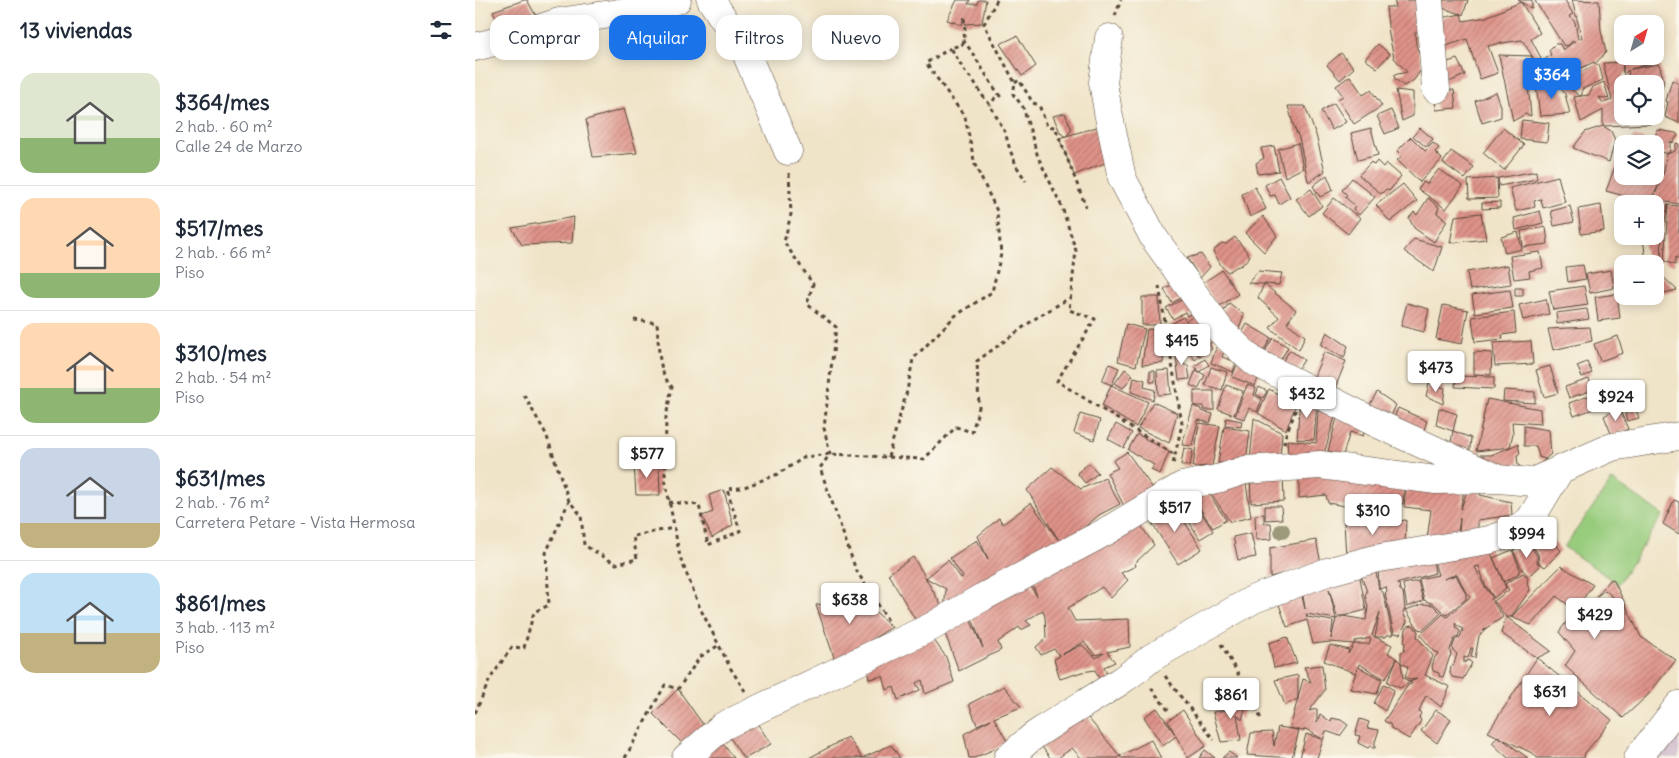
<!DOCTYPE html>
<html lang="es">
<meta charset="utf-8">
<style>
body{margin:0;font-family:Delius,sans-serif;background:#f2f2f3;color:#1f2937;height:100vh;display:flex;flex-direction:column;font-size:19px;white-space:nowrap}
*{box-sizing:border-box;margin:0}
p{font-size:16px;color:#747a83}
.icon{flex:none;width:28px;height:28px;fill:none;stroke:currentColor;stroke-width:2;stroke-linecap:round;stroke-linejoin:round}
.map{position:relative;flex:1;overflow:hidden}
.details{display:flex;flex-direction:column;background:#fff;width:475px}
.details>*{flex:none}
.guide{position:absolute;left:15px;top:15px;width:475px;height:45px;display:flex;gap:10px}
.needle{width:32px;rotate:37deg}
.fabs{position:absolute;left:1139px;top:15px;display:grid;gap:10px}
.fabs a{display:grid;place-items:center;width:50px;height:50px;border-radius:10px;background:#fff;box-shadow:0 2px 12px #0003;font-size:25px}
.price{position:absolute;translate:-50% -42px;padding:0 11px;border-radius:5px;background:#fff;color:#222;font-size:16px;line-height:32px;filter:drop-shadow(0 1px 2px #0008)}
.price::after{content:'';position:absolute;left:50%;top:30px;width:15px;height:11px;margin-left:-8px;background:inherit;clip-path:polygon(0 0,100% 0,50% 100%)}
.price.selected{background:#1a73e8;color:#fff}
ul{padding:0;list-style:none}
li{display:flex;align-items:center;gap:15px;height:125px;padding:0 20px}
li+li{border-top:1px solid #e0e1e3}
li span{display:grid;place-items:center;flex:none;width:140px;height:100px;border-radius:15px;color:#555}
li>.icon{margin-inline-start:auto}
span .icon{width:60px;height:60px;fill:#fffc;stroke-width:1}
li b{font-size:21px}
h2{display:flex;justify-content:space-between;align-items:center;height:60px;padding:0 20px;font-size:21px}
.tag{padding:0 18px;border-radius:15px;background:#fff;box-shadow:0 2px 12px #0003;font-size:18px;line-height:45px}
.tag.selected{background:#1a73e8;color:#fff}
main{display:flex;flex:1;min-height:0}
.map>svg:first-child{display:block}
.industrial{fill:#d0bdcc}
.grass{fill:#98cc7d;stroke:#6a7b4e}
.building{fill:url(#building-hatch);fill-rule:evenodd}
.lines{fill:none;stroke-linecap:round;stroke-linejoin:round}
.minor-casing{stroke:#564638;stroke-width:29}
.major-casing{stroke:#564638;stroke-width:29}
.path{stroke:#564638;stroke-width:3;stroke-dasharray:4 4;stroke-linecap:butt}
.minor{stroke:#fff;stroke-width:28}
.major{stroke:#fff;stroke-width:28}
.tree{fill:#9c997a}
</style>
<main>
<section class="details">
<h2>13 viviendas<svg class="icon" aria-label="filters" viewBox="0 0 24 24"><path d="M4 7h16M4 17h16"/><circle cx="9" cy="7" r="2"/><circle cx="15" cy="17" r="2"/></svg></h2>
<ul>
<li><span style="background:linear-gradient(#dfe7d0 65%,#8fb573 0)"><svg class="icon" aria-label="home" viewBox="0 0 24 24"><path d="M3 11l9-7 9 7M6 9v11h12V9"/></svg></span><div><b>$364/mes</b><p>2 hab. · 60 m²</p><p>Calle 24 de Marzo</p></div></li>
<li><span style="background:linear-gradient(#ffd9b3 75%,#8fb573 0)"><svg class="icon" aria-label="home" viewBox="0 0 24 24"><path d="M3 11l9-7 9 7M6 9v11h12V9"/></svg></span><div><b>$517/mes</b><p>2 hab. · 66 m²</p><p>Piso</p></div></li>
<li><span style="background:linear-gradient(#ffd9b3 65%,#8fb573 0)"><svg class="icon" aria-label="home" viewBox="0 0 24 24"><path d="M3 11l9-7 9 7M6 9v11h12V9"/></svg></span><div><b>$310/mes</b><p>2 hab. · 54 m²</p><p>Piso</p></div></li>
<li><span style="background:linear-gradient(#c9d6e8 75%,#c2b280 0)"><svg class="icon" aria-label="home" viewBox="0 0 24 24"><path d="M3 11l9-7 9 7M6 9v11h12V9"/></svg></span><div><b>$631/mes</b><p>2 hab. · 76 m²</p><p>Carretera Petare - Vista Hermosa</p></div></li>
<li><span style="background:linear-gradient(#bfe0f5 60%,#c2b280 0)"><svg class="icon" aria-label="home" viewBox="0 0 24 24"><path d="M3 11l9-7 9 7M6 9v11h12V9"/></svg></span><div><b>$861/mes</b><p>3 hab. · 113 m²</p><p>Piso</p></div></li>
</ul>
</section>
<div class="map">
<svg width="1204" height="758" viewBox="0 0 1204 758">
<defs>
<pattern id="building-hatch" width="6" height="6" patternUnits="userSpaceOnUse" patternTransform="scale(1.25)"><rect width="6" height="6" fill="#df9389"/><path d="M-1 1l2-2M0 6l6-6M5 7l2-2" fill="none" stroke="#b6786f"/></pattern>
</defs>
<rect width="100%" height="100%" fill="#fbf7ec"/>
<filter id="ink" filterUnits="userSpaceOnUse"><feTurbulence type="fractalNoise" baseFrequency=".02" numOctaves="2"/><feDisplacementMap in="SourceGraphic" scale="10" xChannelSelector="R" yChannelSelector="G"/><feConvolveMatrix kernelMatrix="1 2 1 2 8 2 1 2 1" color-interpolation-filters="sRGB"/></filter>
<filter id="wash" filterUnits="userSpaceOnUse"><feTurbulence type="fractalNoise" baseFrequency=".0096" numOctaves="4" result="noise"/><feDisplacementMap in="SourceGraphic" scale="20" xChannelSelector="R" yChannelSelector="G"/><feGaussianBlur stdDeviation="1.12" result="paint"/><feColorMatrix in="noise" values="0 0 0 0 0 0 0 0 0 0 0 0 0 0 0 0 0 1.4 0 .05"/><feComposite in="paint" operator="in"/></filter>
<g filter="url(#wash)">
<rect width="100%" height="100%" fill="#f0e4c8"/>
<!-- industrial -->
<path class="industrial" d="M1204,728V758H1182Z"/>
<!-- grass -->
<path class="grass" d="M1137,480L1188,515L1143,584L1089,547Z"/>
<g id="blocks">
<!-- building -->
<path class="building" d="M49,0H52L61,16L25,28L18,11Z
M482,0H495L493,4H502L503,0H511L507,23L490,24L489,17L487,25L472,20Z
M919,0H941L943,32H940L941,44L948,67L939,80L929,86L920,79L919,75L932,72L919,58L914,35L911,7H921Z
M965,0H993L988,15L986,14L988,21L1011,17L1046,2L1065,33L1056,39L1066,58L1063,61V65L1047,40L1021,44L1013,46L1023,73L1005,79L992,39L965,48L961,19L986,14L964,7Z
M1043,0H1057V9L1046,2Z
M1062,0H1090L1098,14L1094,16L1100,22L1103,39L1107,38L1097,0L1124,1L1126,31L1131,52L1120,64L1119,62L1079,81L1076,78L1065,63L1076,55L1074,50L1080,44H1085L1088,50L1100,41H1097L1094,45L1089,46L1060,1Z
M542,36L561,66L547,76L525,44Z
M903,44L915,54L902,68L890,59Z
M866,53L879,68L865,80L852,65Z
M1024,55L1057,56L1053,84L1056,116L1051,114L1038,121Z
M1148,56H1180L1181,62L1156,69L1184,64L1189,81L1184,99L1188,107L1184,116L1180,114V84H1155L1153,70L1148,75V116H1170L1175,124L1128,126L1136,131L1140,140L1134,162L1098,148L1110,132L1128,126V110L1106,122L1099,97L1114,95L1118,87L1129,82L1134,99L1124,97L1128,103L1137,100L1128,63L1147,62L1148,73Z
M982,59L990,75L962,87L966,64Z
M1124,64L1128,80L1107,89V95L1105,96L1085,81Z
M875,76L888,95L896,90L907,106L879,124L863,99L868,96L861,86Z
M1197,80L1204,84V123L1190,117L1193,102L1191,101Z
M1082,83L1090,94L1095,114L1065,116L1061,86Z
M921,90L938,92V116L927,121Z
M979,90L981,108L961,110L959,91Z
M1021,92L1026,106V117L1007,123L1000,101Z
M859,103L871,122L857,130L846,111Z
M813,106H830L841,135L850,171L836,181H833L824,138L819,127Z
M149,109L162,153L118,157L111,120Z
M916,110L924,128L910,134L902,116Z
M590,113L597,130L590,137L585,132L578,116Z
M1047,120L1074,123L1072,142L1045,139Z
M622,127L638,160L599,175L584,138Z
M896,128L903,155L883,160L876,133Z
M945,128L958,139L951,147L938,136Z
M1028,128L1049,145L1029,170L1008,153Z
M1183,130L1201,133L1203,135L1198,143L1195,142V151L1192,154L1188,152L1184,156L1180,155L1183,151L1180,150L1181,145L1177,141V144H1155L1158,136L1177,141Z
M936,137L950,151L958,143L964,148L960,152L967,159L945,182L922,160L927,156L922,151Z
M823,143L828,168L810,177L803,149Z
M1201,143L1204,144V204L1178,200L1184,184L1175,204H1151L1153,197L1131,191L1145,153L1148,154V176H1180V171L1188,175L1192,154L1200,151Z
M799,146L804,171L783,174L781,163L789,158L786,148Z
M976,151L999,167L990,179L968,163Z
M902,161L908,167L911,163L926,176L914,191L911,189L906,194L884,175L896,162L899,165Z
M964,169L988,186L971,209L943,189L948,182L952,184Z
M1061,171L1062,179L1024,186L1023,178Z
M852,175L858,190L845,197L838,186Z
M1083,176L1090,202L1068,208L1066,199L1059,201L1060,207L1041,211L1035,188Z
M804,177L815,197L804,204L800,195L795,196L790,185Z
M877,178L900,197L884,215L878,209L880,206L870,197L872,195L867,190Z
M1022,178L1023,198L994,199L993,180Z
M928,184L942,201L915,222L901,205Z
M780,187L791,209L775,217L767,194Z
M836,189L847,206L834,216L821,199Z
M859,198L885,218L873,234L847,213Z
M953,198L964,207L962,213L972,221L959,242L939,228L934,218L939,212L942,215Z
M1178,200L1193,205L1188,229L1180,227V204H1177Z
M1025,202V208L1007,209V203Z
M1126,205L1129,231L1106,234L1103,209Z
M1193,205L1204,206V260L1200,257V265L1189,261Z
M1095,206L1099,222L1079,226L1076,211Z
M1065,211L1068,223L1041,230L1039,218Z
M1006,213L1011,239L975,243L980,216Z
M788,216L802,236L789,252L770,233Z
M99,217L97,243L47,245L37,228Z
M1071,227L1073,244L1048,247L1046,231Z
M1180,231L1187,233L1186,261H1181L1178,264L1170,255L1169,245L1163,236H1180Z
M1043,232L1047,249L1030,253L1026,237Z
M760,237L775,256L767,265L761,267L753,272L747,267L738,251L747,243L751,244Z
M939,239L967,247L959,272L929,251Z
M1065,252L1068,268L1054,271L1055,277L1039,279L1035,256Z
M726,254L735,267L725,278L712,258Z
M1033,265L1036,284L995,290L992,272Z
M1108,265L1111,279L1093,282L1091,267Z
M1148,267V284L1144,285L1140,269Z
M747,270L763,294L743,307L728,283Z
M1136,270L1139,288L1115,293L1111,274Z
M783,271L807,273L804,285L773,283Z
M1186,275L1202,290L1180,295V277Z
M708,279L715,293L697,303L689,289Z
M789,284L821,310L812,323L830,336L824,350L795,328L804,317L783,298Z
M1109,286L1113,305L1078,310L1074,291Z
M1040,288H1048V296H1040Z
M1035,290L1038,308L1000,313L997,295Z
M718,294L726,309L712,316L710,312L698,319L691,308Z
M1142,294L1145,318L1123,321L1120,297Z
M667,297H684L685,325H667Z
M1071,299L1074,314L1048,320L1044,305Z
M754,303L769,314L762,334L745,316Z
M932,303L954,309L949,332L926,326Z
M968,305L993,310L987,344L961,339Z
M1112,309L1114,319L1082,324L1081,313Z
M1039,312L1041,333L1027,335L1028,339L1000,342L997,317Z
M722,314L740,340L734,344L737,349L725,356L714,339L708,344L695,325L708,317L711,321Z
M651,324L670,329L661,366L643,361Z
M772,324L796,338L786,355L762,342Z
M1115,327L1117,341L1078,350L1073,329Z
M672,329L691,330L688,363L667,365Z
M852,332L873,346L869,358L846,345Z
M1143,336L1148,353L1125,361L1119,344Z
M798,338L813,347L805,361L790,351Z
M1056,341L1058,364L1020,366L1018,343Z
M715,343L724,357L720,360L710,346Z
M743,343L751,346L747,357L761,362L758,372L736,363Z
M706,348L709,365H713L715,379L704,380L700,349Z
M815,350L829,360L822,371L807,362Z
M849,352L871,361L860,388L838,379Z
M999,352L1017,353L1016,375L999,374Z
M730,359L734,365L724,372L720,366Z
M764,360L787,369L780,386L757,377Z
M1112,362L1117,373L1107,377L1102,366Z
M634,364L644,368L637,385L627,381Z
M1075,366L1083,393L1069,397L1061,370Z
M736,367L752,372L747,390L730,385Z
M650,369L658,375L648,388L640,383Z
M694,370L696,394L683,395L682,371Z
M721,370L730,375L723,389L715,385Z
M675,371H680V382H675Z
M981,376L1019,377V389L980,387Z
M659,377L670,380L669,387L680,390L678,400L656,392Z
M1114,379L1118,390L1094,398L1090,387Z
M954,383L970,388L968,404L951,396Z
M636,385L673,402L661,427L627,406Z
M751,385L768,391L759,415L743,409Z
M772,385L781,388L779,395L787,399L782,412L774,408L769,419L760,416Z
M784,387L792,391L788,398L781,394Z
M794,389L821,404L811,430L783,413Z
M1029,390L1060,392V403L1028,401Z
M1130,390L1135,403L1099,416L1094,403Z
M719,391H739V410H728L729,406H719Z
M902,392L921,405L912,425L891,411Z
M825,398L842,400L839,440L822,439Z
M1012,399L1065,409L1066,424L1037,422L1038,433L1035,447L1001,451Z
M678,402L702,413L694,443L663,428Z
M718,406L726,409V411L738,414L735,423L723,420L717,446L707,445Z
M1160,407L1164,418L1152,421L1150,414Z
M923,408L952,421L945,442L919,418Z
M964,408L982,414L978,431L961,425Z
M1144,408L1153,429L1137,436L1129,416Z
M843,410L860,417L848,457L813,456L812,440L841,443Z
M605,414L625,420L619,440L599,433Z
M751,418L767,421L766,427L750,425Z
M779,418L807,433L805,459L775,461Z
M862,418L892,424L888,436L875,432L868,455L853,451Z
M724,423L745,426L737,466L718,467Z
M641,424L657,433L649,448L633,439Z
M1049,426L1074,430L1076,454L1070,459L1079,466L1061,469L1070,459L1064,457L1061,446H1049Z
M749,427L775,431L771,462L743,463Z
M978,431L996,438L994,457L975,448Z
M662,434L694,452L685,474L676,470L679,465L653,450Z
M1043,444L1045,454L1042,455L1043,465L1047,468L1004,469L1005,455H1016Z
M709,448L718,450L715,466L706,465Z
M652,452L679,490L649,506L632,473L643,468L638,461Z
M614,463L623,473L610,483L602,473Z
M159,464H184L185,495H161Z
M577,467L606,489L630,478L645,504L624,515L588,545L524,582L522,578L494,592L469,610L443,624L413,574L438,557L451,578L473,560L486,578L488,577L475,558L502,540L513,559L503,536L524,518L528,524L556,503L585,542L552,490ZM451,578L471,589L469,610L451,579Z
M824,471L930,479L928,504L901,501L903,516L875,515V507L853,503L851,495L824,498Z
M808,474L809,501L776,503L775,476Z
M770,477L776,517L755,522L731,486Z
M932,477L989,488L986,509L993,487L1006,488L1005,495L1036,502L1037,515L1003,520V531L984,533L985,518L983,533L952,539L956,510L929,507Z
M729,486L751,520L738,528L716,495Z
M249,490L258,525L237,538L227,516L238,512L234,495Z
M714,493L738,531L725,539L701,501Z
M1199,500L1204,502V534L1188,524Z
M697,502L727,549L703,564L673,517Z
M790,506H806L807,519L790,520Z
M789,514V523H796L797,539L781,540L780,515Z
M893,519L894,525L931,520L930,544L871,557L869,522Z
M663,521L679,545L660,563L661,566L646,573L653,580L636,598L627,587L593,608L600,621L654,619L655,647L632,652L640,662L629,667L635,682H626L620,670L607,672L585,679L579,659L585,656L579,649L566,655L561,647L571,638L570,617L568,610L551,621L556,625L546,630L544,627L523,642L526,650L484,671L468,628L494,617L508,648L495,613L554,584L562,596L557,583ZM609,642L620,655L629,653L621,658L607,645L588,654Z
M776,533L781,557L763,560L758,537Z
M1074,535L1086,551L1070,567L1064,563L1063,554L1055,542L1062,536L1066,538Z
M841,540L846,563L795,577V548Z
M1011,541L1031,588L1019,598L1010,585L1004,566L1000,567L1008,584L1018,598L1016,599L1028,617L1010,629L1004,636L1000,658L996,657L998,648H996L993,658L989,657V663L993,660L997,663L988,679L977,677L975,673L976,666L979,664L982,654L977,649L980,640L985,637L988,629L980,624L981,623L980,625L981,628L985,631L983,636L979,639L975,650L976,656H975L968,677L964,676V673L958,671L957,666L960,657L964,653L959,651L945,635L968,614L972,617L995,597L990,591L982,574L969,579L981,575L991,594V599L971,615L958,603H956L949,600L944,579L963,575L957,554L960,573L921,584H924L925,590L928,592L930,609L928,612L932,622L925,634L919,633L910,594L912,592L911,587L904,589L908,592L918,635H912L911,637H900L905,612L897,635L900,637L917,645L913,653L922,659L910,679L884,664L883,667L907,679L902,694L875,689L883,667L880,673L849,661L855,645L874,650L873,654L879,644L855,642L838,644L832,620L812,627L801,596L825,588L830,609L826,582L883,567L891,610L868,616L891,620L893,607L890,595L892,592L883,567L899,561L904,589L903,563ZM854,589L862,616H868L861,619ZM831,614L861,619L856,639L858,621L832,617ZM896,638L894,644H879L880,641Z
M1054,542L1062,556V562L1065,566L1060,571L1053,576L1047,569L1038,550Z
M1037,550L1045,569L1043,574L1029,582L1018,558Z
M1086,566L1118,585L1100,610L1115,628L1145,603L1130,590L1121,597L1135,580L1138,579L1166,637L1201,660L1172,696L1148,718L1090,666L1100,651L1084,632L1100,610L1081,596L1056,625L1036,617H1031L1019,601L1034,590L1030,584L1048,573L1053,578L1052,584L1055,590L1036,617Z
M943,581L948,601L932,607L928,584Z
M385,597L417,627L388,645L360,660L341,605Z
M948,604L958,605L966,613L948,630L943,629L931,610Z
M1031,617L1034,619L1076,651L1062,658L1026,633Z
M938,625L943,632L942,637L958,656L950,675L975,687L966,707L951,695L944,711L946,713L944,717L946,721L934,739L917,729L915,724L909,721L933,685L937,684L935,682L942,679L936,680L930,677L933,667L926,663V652L929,651L930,644L929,642L931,629L933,626Z
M456,636L471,657L479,682L450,694L447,680L441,683L445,690L423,700L419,687L412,690L408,676L394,679L392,666Z
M812,637L822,663L799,668L794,643Z
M1062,658L1137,720L1110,753L1109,758H1062L1059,754L1013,732Z
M922,659L926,663L928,678L935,682L925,688L912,682Z
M847,665L850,690L834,711L842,709V723L845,714L856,722L857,718L866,720L873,725L865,736L851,731L842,758H825L831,734L847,739L831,729L827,731L815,728L828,679L836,682L829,667Z
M823,675V699L810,705L800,680Z
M909,684L919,690L910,711L899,703Z
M529,686L546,707L519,718L533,743L499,758H494L489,734L516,719L502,725L494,704Z
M203,689L229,726L209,745L178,714Z
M774,692L767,720L762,714L766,740L746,742L738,712L757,709L753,704Z
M682,708L700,734L693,721L708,710L731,746L713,758L701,736L688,746L669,717Z
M961,710L976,719L962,743L946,731Z
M609,713L645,756L642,758H606L597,748L583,758H575L565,744Z
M278,717L296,744L271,758H268L249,728Z
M885,719L894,722L892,728L904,730L900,742V748H898L895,746L893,748L883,743L885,736L880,735Z
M803,727L824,730L817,758L772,755L776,733L797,732L799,746Z
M242,736L259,758H227Z
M1023,736L1053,758H1033L1017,743Z
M373,737L387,758L416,745L425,758H334Z
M676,740L686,758H646L645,756Z
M730,750L740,758H724Z
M754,752L762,758H747Z"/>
</g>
</g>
<g filter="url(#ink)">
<use href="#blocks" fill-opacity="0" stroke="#564638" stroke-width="1"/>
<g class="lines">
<!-- minor casing -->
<g class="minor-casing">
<path id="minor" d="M236,0L271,53L313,151
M954,0L961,89
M634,38L628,82L633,112L647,178L679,238L746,331L778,361L901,423L1023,479L1057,482L1137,447L1204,436
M0,47L42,36L84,22L156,11L202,0
M211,758L248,726L456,627L508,597L632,531L707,486L746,478L770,470L845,465L961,480L1023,479
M533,758C544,749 554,738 566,731C603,706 642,687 676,658L779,599L852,572L899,559L1014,540L1038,532L1055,520L1086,468"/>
</g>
<!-- major casing -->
<g class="major-casing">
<path id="major" d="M1163,758L1204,705"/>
</g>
<!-- path -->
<path class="path" d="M522,0L509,24L540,83L538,94L548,107L563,157L587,207L601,251L594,310L620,319L582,381L700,455
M640,16L646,0
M489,18L490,29L488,44L476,48L492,75L497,78L507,95L515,105L530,132L535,150L542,167L551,181
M488,40C502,58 512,78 525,96L520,98L515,105
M540,83L544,80L558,103L564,105L572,126L580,127L611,207
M314,173L316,214L309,242L338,284L332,304L361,327L349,428L355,454L345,468L381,570L414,622
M684,286L707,424L698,464
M159,320L182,323C184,344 182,372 197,387L191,417L190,479L205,557L225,608L256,669L270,691
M49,395L71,434L94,501L106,515L109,545L141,564L162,559L158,536L199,528
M809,444C810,431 818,421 821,408
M413,457L432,391L438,359L480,316L517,292L526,254L522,211L500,165L490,117L451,63L476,48
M194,502L224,505L233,545L265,531L252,489L267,488L303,474L330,457L355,454L449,459L481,427L497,432L504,407L502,361L561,318L596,297
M746,644L773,691L787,721
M690,676L739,740
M676,688L693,710
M0,713L15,679L37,647L49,648L59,612L74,605L71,553L94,501
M150,758L190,685L203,689L225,657L244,645"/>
<!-- minor -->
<use href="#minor" class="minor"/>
<!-- major -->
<use href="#major" class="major"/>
</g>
<!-- trees -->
<circle class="tree" cx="807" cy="531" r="8"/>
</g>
</svg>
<div class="fabs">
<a><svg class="needle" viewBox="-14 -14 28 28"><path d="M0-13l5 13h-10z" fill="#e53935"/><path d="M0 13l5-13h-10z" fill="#747a83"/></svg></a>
<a><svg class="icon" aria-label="locate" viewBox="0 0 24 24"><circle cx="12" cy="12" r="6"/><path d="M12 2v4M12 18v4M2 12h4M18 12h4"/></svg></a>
<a><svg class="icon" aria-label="layers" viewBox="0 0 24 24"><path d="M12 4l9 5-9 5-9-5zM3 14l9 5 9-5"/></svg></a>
<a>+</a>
<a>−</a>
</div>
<b class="price selected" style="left:1077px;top:100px">$364</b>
<b class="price" style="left:707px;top:366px">$415</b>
<b class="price" style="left:961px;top:393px">$473</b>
<b class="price" style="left:832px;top:419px">$432</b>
<b class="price" style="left:1141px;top:422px">$924</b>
<b class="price" style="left:172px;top:479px">$577</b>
<b class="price" style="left:700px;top:533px">$517</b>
<b class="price" style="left:898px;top:536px">$310</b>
<b class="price" style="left:1052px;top:559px">$994</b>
<b class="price" style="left:375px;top:625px">$638</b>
<b class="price" style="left:1120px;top:640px">$429</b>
<b class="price" style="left:1075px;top:717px">$631</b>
<b class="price" style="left:756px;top:720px">$861</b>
<div class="guide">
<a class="tag">Comprar</a>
<a class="tag selected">Alquilar</a>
<a class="tag">Filtros</a>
<a class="tag">Nuevo</a>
</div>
</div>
</main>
